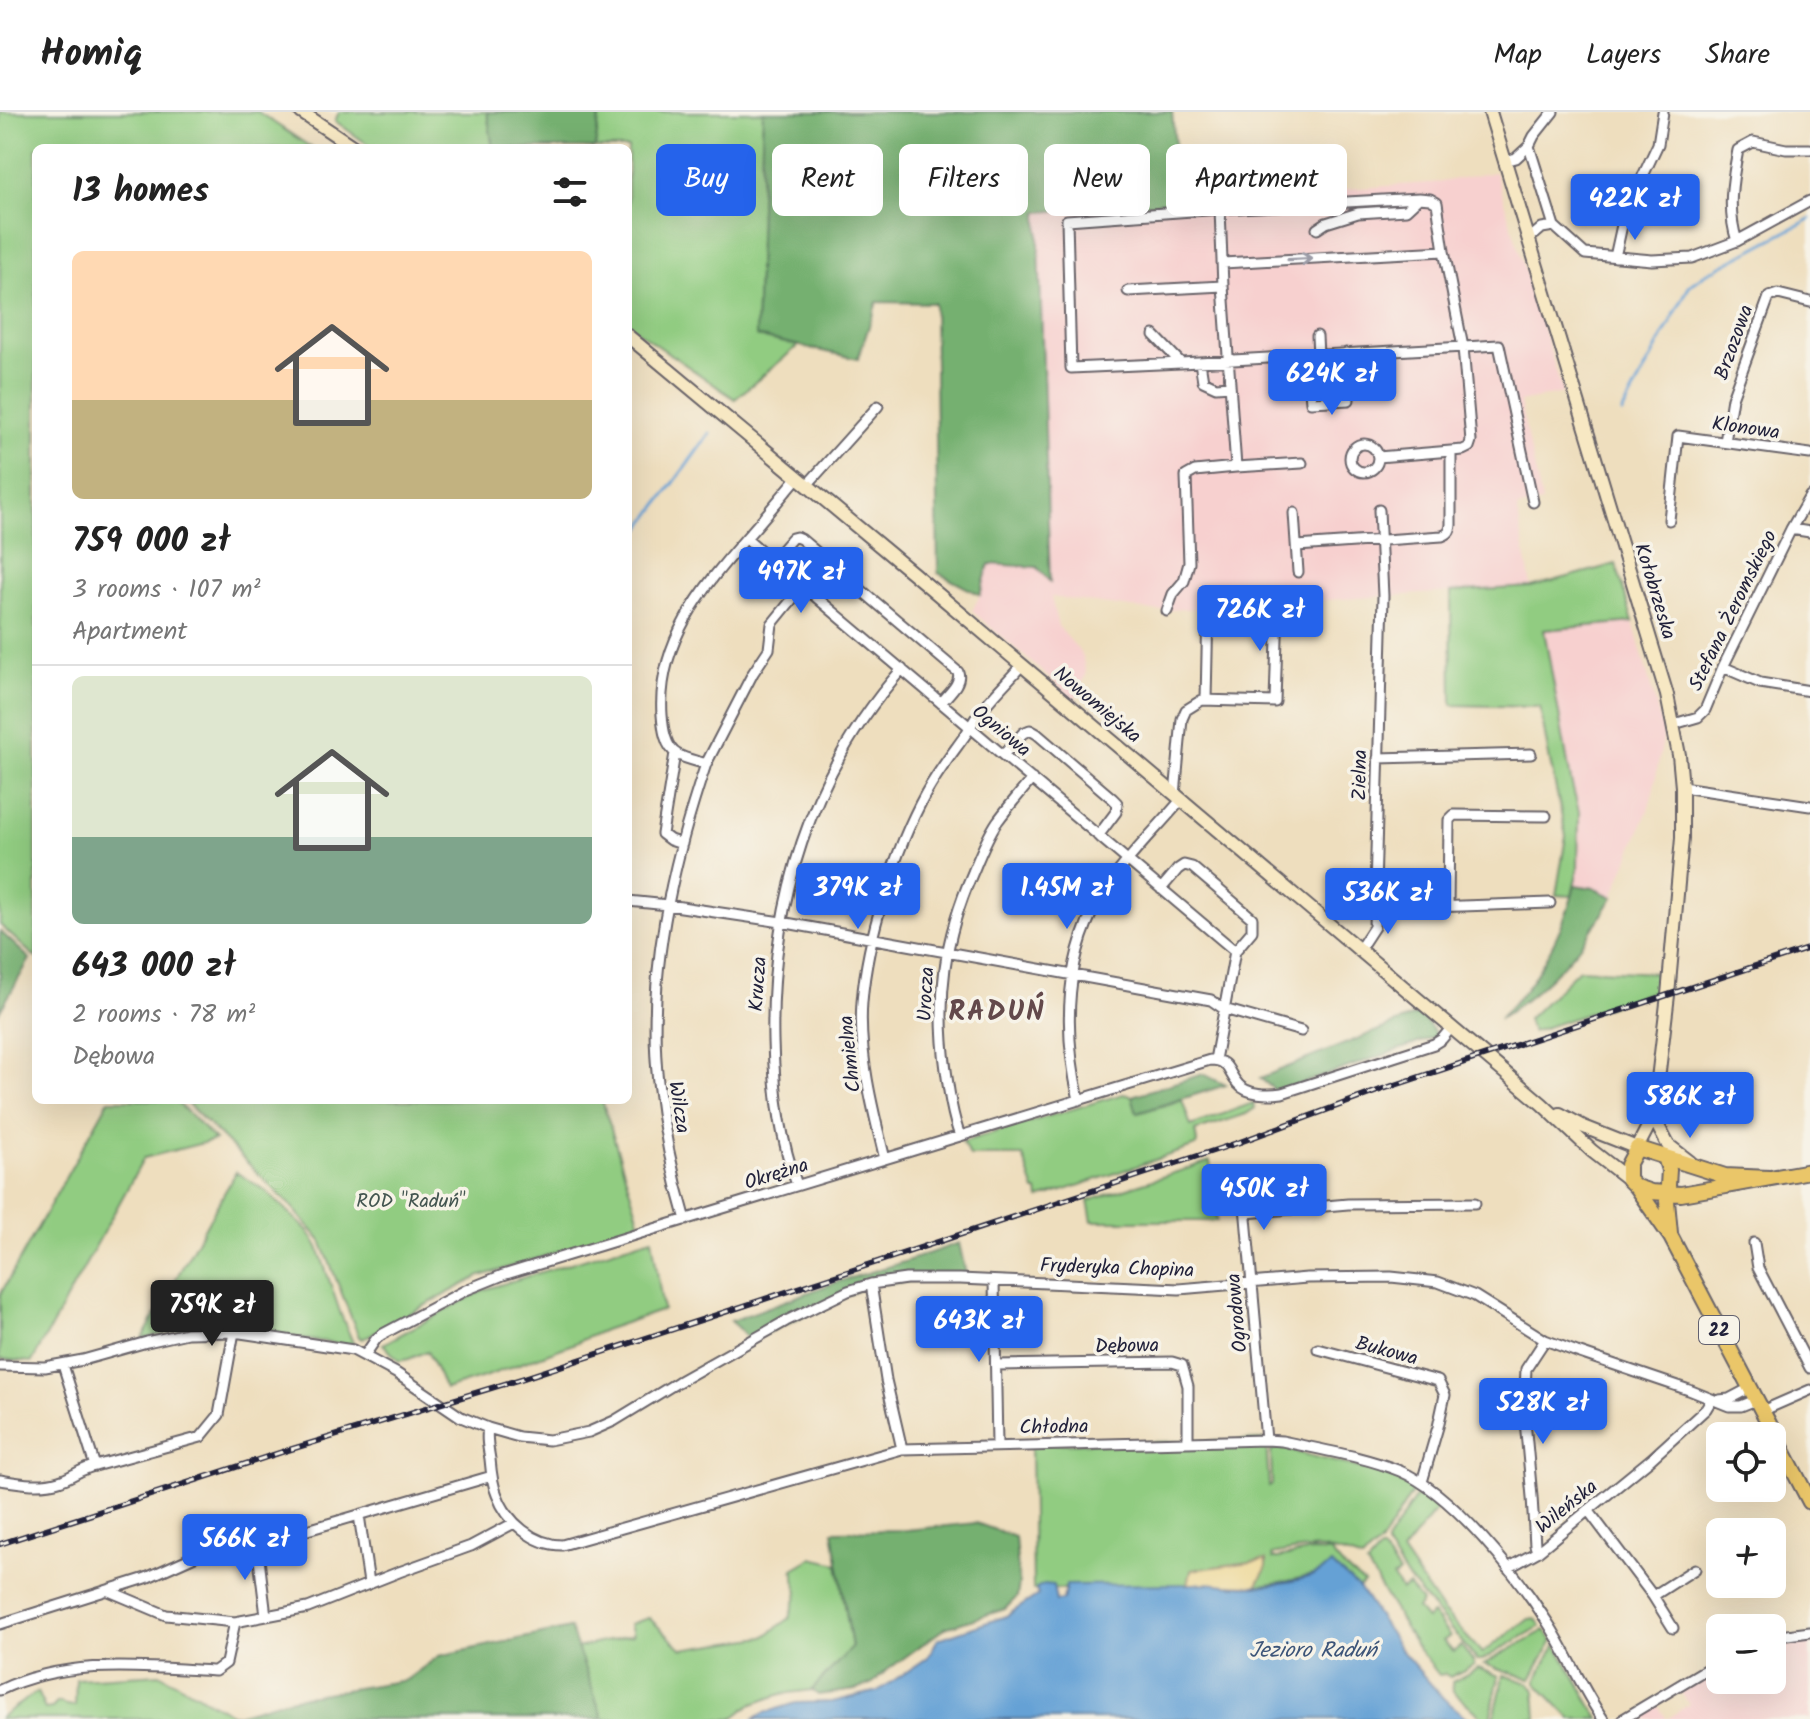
<!DOCTYPE html>
<meta charset="utf-8">
<style>
body{margin:0;font-family:Kalam,sans-serif;background:#f6f6f6;color:#222;height:100vh;display:flex;flex-direction:column;font-size:30px;white-space:nowrap}
*{box-sizing:border-box;margin:0}
p{font-size:26px;color:#767676}
.icon{flex:none;width:44px;height:44px;fill:none;stroke:currentColor;stroke-width:2;stroke-linecap:round;stroke-linejoin:round}
.map{position:relative;flex:1;overflow:hidden}
.drawer{position:absolute;left:32px;top:32px;width:600px;height:960px;display:flex;flex-direction:column;background:#fff;border-radius:12px;box-shadow:0 8px 32px #0002}
.drawer>*{flex:none}
.guide{position:absolute;left:656px;top:32px;width:760px;height:72px;display:flex;gap:16px}
.buttons{position:absolute;left:1706px;top:1310px;display:grid;gap:16px}
.buttons a{display:grid;place-items:center;width:80px;height:80px;border-radius:12px;background:#fff;box-shadow:0 8px 32px #0002;font-size:40px}
.price{position:absolute;translate:-50% -68px;padding:0 18px;border-radius:8px;background:#2563eb;color:#fff;font-size:26px;line-height:52px;filter:drop-shadow(0 2px 4px #0008)}
.price::after{content:'';position:absolute;left:50%;top:48px;width:24px;height:18px;margin-left:-12px;background:inherit;clip-path:polygon(0 0,100% 0,50% 100%)}
.price.on{background:#222;color:#fff}
ul{padding:0;list-style:none}
li{display:grid;align-content:center;gap:16px;height:424px;padding:0 40px}
li+li{border-top:2px solid #e0e0e0}
li span{display:grid;place-items:center;height:248px;border-radius:12px;color:#555}
li>.icon{margin-inline-start:auto}
span .icon{width:144px;height:144px;fill:#fffc;stroke-width:1}
li b{font-size:34px}
h2{display:flex;justify-content:space-between;align-items:center;height:96px;padding:0 40px;font-size:34px}
.chip{padding:0 28px;border-radius:12px;background:#fff;box-shadow:0 8px 32px #0002;font-size:28px;line-height:72px}
.chip.on{background:#2563eb;color:#fff}
header{display:flex;align-items:center;gap:48px;box-sizing:border-box;height:112px;padding:0 40px;background:#fff;border-bottom:2px solid #e0e0e0}
header strong{font-size:38px}
nav{display:flex;gap:44px;margin-inline-start:auto;font-size:28px}
.map>svg:first-child{display:block}
.built{fill:#f7d0cf}
.green{fill:#91cc81;stroke:#5a775e;stroke-width:2}
.forest{fill:#74b06f;stroke:#4b6955;stroke-width:2}
.sand{fill:#eeda9e;stroke:#887e6c;stroke-width:2}
.water{fill:#65a1d5;stroke:#446288;stroke-width:2}
.lines{fill:none;stroke-linecap:round;stroke-linejoin:round}
.stream{stroke:#65a1d5;stroke-width:3}
.street-casing{stroke:#696469;stroke-width:13}
.secondary-casing{stroke:#696469;stroke-width:16}
.primary-casing{stroke:#696469;stroke-width:18}
.street{stroke:#fff;stroke-width:9}
.secondary{stroke:#f7e8c3;stroke-width:12}
.primary{stroke:#eac669;stroke-width:14}
.rail-casing{stroke:#22223b;stroke-width:6}
.rail{stroke:#f7f3e8;stroke-width:3;stroke-dasharray:9;stroke-linecap:butt}
.oneway{stroke:#9c9ca7}
.labels{text-anchor:middle;stroke-width:7;stroke-linejoin:round;paint-order:stroke}
.shield{fill:#f7f3e8;stroke:#62616f;stroke-width:2}
.shield-label{font-size:18px;font-weight:bold;fill:#22223b}
.street-label{font-size:20px;fill:#22223b;stroke:#f7f3e8}
.park-label{font-size:20px;fill:#435550;stroke:#f7f3e8}
.water-label{font-size:22px;font-style:italic;fill:#3d5579;stroke:#f7f3e8}
.district-label{font-size:28px;font-weight:bold;letter-spacing:2px;fill:#63494b;stroke:#f7f3e8}
</style>
<header>
<strong>Homiq</strong>
<nav><a>Map</a><a>Layers</a><a>Share</a></nav>
</header>
<div class="map">
<svg width="1810" height="1607" viewBox="0 0 1810 1607">
<rect width="100%" height="100%" fill="#f7f3e8"/>
<filter id="ink" filterUnits="userSpaceOnUse"><feTurbulence type="fractalNoise" baseFrequency=".0125" numOctaves="2"/><feDisplacementMap in="SourceGraphic" scale="16" xChannelSelector="R" yChannelSelector="G"/><feConvolveMatrix kernelMatrix="1 2 1 2 8 2 1 2 1" color-interpolation-filters="sRGB"/></filter>
<filter id="wash" filterUnits="userSpaceOnUse"><feTurbulence type="fractalNoise" baseFrequency=".006" numOctaves="4" result="noise"/><feDisplacementMap in="SourceGraphic" scale="32" xChannelSelector="R" yChannelSelector="G"/><feGaussianBlur stdDeviation="1.8" result="paint"/><feColorMatrix in="noise" values="0 0 0 0 0 0 0 0 0 0 0 0 0 0 0 0 0 1.4 0 .05"/><feComposite in="paint" operator="in"/></filter>
<g filter="url(#wash)">
<rect width="100%" height="100%" fill="#eedebe"/>
<!-- built -->
<path class="built" d="M1495,60L1563,281L1520,290L1542,390L1517,396L1531,475L1154,499L1051,485L1058,514L1082,542L1086,563L1075,588L972,499L980,483L989,452L1037,455L1050,469L1038,100L1441,70Z
M1633,510L1664,622L1653,680L1648,698L1613,785L1594,776L1575,773L1578,756L1579,700L1571,669L1544,518Z
M1810,1526V1607H1632L1657,1593L1667,1607L1689,1592L1680,1579L1720,1555V1568H1772V1530Z"/>
<!-- green -->
<path class="green" d="M0,0H258L312,36H36V846L0,813Z
M339,0H487L493,36H373L335,9Z
M600,0H763L756,224L798,234L735,287L628,213V36H595Z
M1616,452L1633,510L1544,518L1571,669L1579,700L1578,756L1572,784L1556,783L1566,724L1548,640L1540,595L1452,593L1451,480L1531,475Z
M1579,857L1655,861L1657,878L1532,920L1528,907Z
M1123,982L1132,984L1138,1001L1182,988L1191,1014L1253,991L1255,996L1246,1002L1195,1019L1197,1030L1196,1034L1039,1087L1038,1079H1035L1023,1044H970L962,1030Z
M109,988H175L215,1028L144,1046L32,1250L0,1247V1183Z
M184,988H602L641,1114L478,1165L362,1227L359,1225L321,1129L293,1096Z
M1210,1049L1217,1109H1092L1088,1089Z
M236,1060L266,1079L308,1119L318,1135L341,1203L354,1233L300,1227L245,1214L201,1213L142,1227Z
M652,1126L663,1198L604,1218L573,1232L487,1264L445,1277L427,1239L409,1247L399,1249L383,1232L483,1178Z
M1266,1328L1269,1374L1272,1372L1271,1338L1279,1336L1402,1366L1416,1374L1380,1432L1362,1448C1322,1433 1314,1434 1272,1443L1273,1447L1312,1439L1331,1440L1345,1457L1364,1471L1359,1476L1331,1453L1325,1460L1288,1469L1252,1474L1194,1472L1033,1478L1031,1332Z
M1421,1377L1437,1397L1402,1440L1441,1497L1482,1541L1529,1507L1535,1506L1541,1514L1482,1548H1477L1409,1468L1386,1434L1387,1429Z
M1380,1438H1382L1399,1461L1393,1466L1401,1478L1408,1474L1422,1490L1417,1497L1426,1507L1432,1502L1450,1524L1443,1529L1453,1540L1461,1534L1474,1550V1553L1450,1565L1445,1562L1439,1563L1416,1534L1367,1453Z
M812,1446L838,1452L852,1536L812,1578L781,1582L750,1593L732,1607H603L577,1536L633,1523L630,1512L649,1506L682,1537L764,1525L790,1506L798,1480L793,1457Z
M1545,1518L1553,1528L1531,1567L1484,1552Z
M1556,1532L1599,1607H1571L1537,1572L1536,1569Z
M1478,1556L1499,1564L1490,1607H1484L1453,1579L1452,1570Z
M161,1562L233,1603L231,1607H0V1605L37,1580L45,1597L52,1596L58,1590L66,1593L75,1594L76,1567Z
M1504,1563L1529,1571L1535,1578L1537,1607H1494Z"/>
<!-- forest -->
<path class="forest" d="M487,0H600L595,36H493Z
M763,0H1172L1180,90L1038,100L1050,470L1037,455L989,452L980,483L938,461L934,191L877,190L858,247L756,224Z
M1575,773L1594,776L1613,785C1584,835 1548,875 1499,907C1506,898 1517,888 1525,878C1545,852 1568,806 1575,773Z
M0,819L30,847L0,899Z
M1419,902L1438,924L1277,980L1260,966Z
M1203,962L1226,973L1137,1001L1132,984Z
M959,1131L966,1162L960,1167L871,1172L750,1229L731,1209L834,1171L904,1150Z
M976,1411L1015,1425L1019,1471L1017,1485L1005,1497L945,1516L886,1559L873,1571L856,1578L818,1583L812,1578L852,1535L833,1419L906,1418Z
M570,1516L603,1607H231L233,1603L288,1587L406,1568L439,1544Z"/>
<!-- sand -->
<path class="sand" d="M1266,1448V1457L1256,1474L1188,1472L1191,1458Z"/>
<!-- water -->
<path class="water" d="M1331,1452L1359,1476L1400,1537L1443,1586L1468,1607H753L764,1601L796,1591L832,1590L878,1579L927,1546L938,1527L1006,1504L1038,1483L1036,1476L1044,1472L1053,1473L1056,1489L1063,1488L1066,1473L1194,1472C1209,1469 1224,1474 1239,1474C1261,1475 1317,1469 1331,1452Z"/>
<g class="lines">
<!-- stream -->
<path class="stream" d="M1622,301L1690,173L1704,163L1810,107
M628,434L710,321"/>
</g>
</g>
<g filter="url(#ink)">
<g class="lines">
<!-- street casing -->
<g class="street-casing">
<path id="street" d="M1553,0L1534,24L1529,34L1554,114L1585,142L1652,148L1692,146L1737,129L1810,89
M1505,49L1516,46L1529,34
M1317,117L1326,111L1358,101L1406,98L1419,86
M1527,124L1535,122L1542,116L1554,114
M1737,129C1727,99 1732,69 1738,38L1753,30L1786,37H1810
M1615,145L1624,104L1658,32L1663,0
M1223,151L1444,139
M1128,179L1223,174
M1154,223L1181,251L1499,233L1533,390
M1317,224L1318,243
M1307,244L1311,290L1349,288L1346,241
M1200,250L1203,269L1216,275L1230,274
M1181,251L1071,256L1067,108L1220,97
M1725,330L1732,286L1769,185L1778,182L1810,190
M1350 346a14 14 0 1 1 28 0a14 14 0 1 1-28 0Z
M1236,355L1302,351
M798,365C781,385 764,406 746,426C702,477 657,531 662,603C663,616 665,635 677,642C685,647 697,649 706,652L753,561L769,537L772,512L803,474
M807,373L878,294
M1294,401L1298,460
M1669,408L1678,324L1810,342
M1791,417L1810,420
M746,426L1235,839
M1297,434L1442,424C1448,422 1450,420 1451,413V339
M772,449L792,426L796,425L801,427L958,560C962,571 948,582 941,591
M1167,499L1173,482L1184,469L1189,451L1186,364L1195,359L1236,355L1223,174L1220,97L1419,86L1430,87L1437,91L1444,139L1463,235L1471,329L1469,335L1463,338L1378,345
M1723,555L1760,571L1810,579
M1206,588L1208,496
M1674,612L1698,605L1705,598L1723,555L1791,417L1810,384
M675,641L662,722L670,728L682,732
M1004,642L1023,621L1030,618L1037,622L1113,687L1117,691L1116,700L1098,724
M1378,646L1531,642
M1682,675L1810,694
M1175,683L1182,607L1186,598L1202,588L1275,590L1278,494
M1161,777L1178,757L1184,753L1192,755L1252,806V819L1235,839
M628,789L668,793L781,810L1211,888L1224,897L1301,919
M1448,793L1449,708L1454,703L1546,704
M1374,797L1550,791
M1359,838L1374,815L1383,484L1379,398
M1215,948L1235,839
M1079,988C1063,919 1064,839 1105,778C1126,746 1156,718 1181,688
M960,1024C952,1003 949,980 946,958C936,886 944,826 973,760C980,743 987,725 997,710C1008,695 1020,681 1032,667
M885,1047C873,999 858,940 862,890C867,826 895,737 926,681C937,661 951,643 964,625C969,618 972,611 977,604C990,586 1007,570 1021,554
M1243,1072L1266,1328
M797,1073C780,1027 774,978 773,929C770,792 810,661 902,557
M1246,1101L1348,1092L1475,1091
M686,1108C673,1064 663,1016 658,970C646,864 672,752 706,652
M1754,1131L1758,1156L1810,1256
M994,1169L997,1333
M871,1172L886,1268L902,1337
M1318,1237L1438,1269L1445,1283L1438,1315L1422,1370
M365,1243L376,1227L381,1223L466,1178L503,1163L1210,948C1230,948 1227,960 1238,972C1247,983 1269,983 1282,981L1434,932L1442,927L1451,916
M63,1253L95,1354L201,1325L219,1303L234,1220
M996,1253L1172,1250L1182,1253L1188,1274V1329
M0,1254L45,1255L83,1248L147,1230L187,1221L234,1220L353,1238L396,1261L461,1305L488,1316L519,1325L549,1328L589,1320L614,1309L678,1270L786,1209L848,1179L871,1172L906,1167H960L1179,1177L1307,1166L1391,1165L1438,1170L1475,1184L1545,1228L1577,1240L1689,1278L1729,1294H1741L1756,1288
M1719,1288L1729,1287L1750,1276
M1762,1299L1810,1278
M488,1316C486,1326 488,1336 490,1347C491,1359 492,1372 497,1383C507,1410 534,1433 562,1433L902,1337L1266,1328L1282,1329C1321,1338 1363,1344 1400,1359C1453,1381 1518,1464 1548,1511C1568,1542 1582,1577 1603,1607
M0,1368C19,1371 40,1375 59,1369C72,1365 82,1356 95,1354
M1588,1398L1653,1484L1673,1516
M359,1403L369,1471
M257,1431L266,1504
M1537,1440L1535,1433L1532,1385L1524,1298L1526,1257L1545,1228
M1508,1456L1537,1440L1651,1347L1706,1297L1712,1287
M109,1479L166,1503L235,1510L308,1496L399,1460L471,1434L514,1411
M1653,1484L1695,1457
M0,1512L146,1466L206,1439L257,1431L287,1424L492,1364
M1772,1525L1810,1520
M0,1578C67,1546 143,1555 215,1559L226,1551L235,1510
M1623,1607L1720,1549"/>
</g>
<!-- secondary casing -->
<g class="secondary-casing">
<path id="secondary" d="M301,0L355,36
M1490,0L1667,583L1679,643L1682,675V726L1668,883L1656,984L1649,1013L1637,1036L1584,1015L1560,1002
M628,224L914,462L1542,992L1592,1039L1628,1067
M1658,1014L1668,1033L1690,1050"/>
</g>
<!-- primary casing -->
<g class="primary-casing">
<path id="primary" d="M1665,1045L1669,1058L1667,1089L1670,1121
M1769,1066L1725,1064L1637,1036L1628,1053V1067L1636,1075L1651,1080L1681,1082L1810,1059
M1636,1075L1671,1125L1810,1390"/>
</g>
<!-- street -->
<use href="#street" class="street"/>
<!-- secondary -->
<use href="#secondary" class="secondary"/>
<!-- primary -->
<use href="#primary" class="primary"/>
<!-- rail casing -->
<g class="rail-casing">
<path id="rail" d="M0,1432L282,1340L524,1266L838,1163L1240,1030L1383,977L1810,836"/>
</g>
<!-- rail -->
<use href="#rail" class="rail"/>
</g>
<!-- one-way arrows -->
<defs><path id="oneway-shaft" d="M-6 0H5M1.5-3L5.5 0L1.5 3" fill="none" stroke-width="1.6" stroke-linecap="round" stroke-linejoin="round" transform="scale(2)"/></defs>
<use class="oneway" href="#oneway-shaft" transform="translate(1300 147) rotate(-3)"/>
</g>
<g class="labels">
<!-- shield labels -->
<rect class="shield" x="1699" y="1204" width="40" height="28" rx="6"/>
<g class="shield-label">
<text x="1719" y="1224">22</text>
</g>
<!-- street labels -->
<g class="street-label">
<text transform="translate(1733 230) rotate(-70)" y="7">Brzozowa</text>
<text transform="translate(1746 315) rotate(8)" y="7">Klonowa</text>
<text transform="translate(1656 479) rotate(73)" y="7">Kołobrzeska</text>
<text transform="translate(1732 498) rotate(-64)" y="7">Stefana Żeromskiego</text>
<text transform="translate(1098 592) rotate(40)" y="7">Nowomiejska</text>
<text transform="translate(1002 618) rotate(40)" y="7">Ogniowa</text>
<text transform="translate(1359 663) rotate(-89)" y="7">Zielna</text>
<text transform="translate(757 872) rotate(-86)" y="7">Krucza</text>
<text transform="translate(925 882) rotate(-87)" y="7">Urocza</text>
<text transform="translate(849 942) rotate(-96)" y="7">Chmielna</text>
<text transform="translate(680 995) rotate(81)" y="7">Wilcza</text>
<text transform="translate(776 1061) rotate(-17)" y="7">Okrężna</text>
<text transform="translate(1117 1155) rotate(2)" y="7">Fryderyka Chopina</text>
<text transform="translate(1236 1201) rotate(-95)" y="7">Ogrodowa</text>
<text transform="translate(1127 1233) rotate(-1)" y="7">Dębowa</text>
<text transform="translate(1387 1238) rotate(15)" y="7">Bukowa</text>
<text transform="translate(1054 1314) rotate(-1)" y="7">Chłodna</text>
<text transform="translate(1566 1394) rotate(-39)" y="7">Wileńska</text>
</g>
<!-- park labels -->
<g class="park-label">
<text x="411" y="1095">ROD "Raduń"</text>
</g>
<!-- water labels -->
<g class="water-label">
<text x="1313" y="1545">Jezioro Raduń</text>
</g>
<!-- district labels -->
<g class="district-label">
<text x="997" y="908">RADUŃ</text>
</g>
</g>
</svg>
<div class="buttons">
<a><svg class="icon" aria-label="locate" viewBox="0 0 24 24"><circle cx="12" cy="12" r="6"/><path d="M12 2v4M12 18v4M2 12h4M18 12h4"/></svg></a>
<a>+</a>
<a>−</a>
</div>
<b class="price" style="left:1635px;top:130px">422K zł</b>
<b class="price" style="left:1332px;top:305px">624K zł</b>
<b class="price" style="left:801px;top:503px">497K zł</b>
<b class="price" style="left:1260px;top:541px">726K zł</b>
<b class="price" style="left:858px;top:819px">379K zł</b>
<b class="price" style="left:1067px;top:819px">1.45M zł</b>
<b class="price" style="left:1388px;top:824px">536K zł</b>
<b class="price" style="left:1690px;top:1028px">586K zł</b>
<b class="price" style="left:1264px;top:1120px">450K zł</b>
<b class="price on" style="left:212px;top:1236px">759K zł</b>
<b class="price" style="left:979px;top:1252px">643K zł</b>
<b class="price" style="left:1543px;top:1334px">528K zł</b>
<b class="price" style="left:245px;top:1470px">566K zł</b>
<div class="guide">
<a class="chip on">Buy</a>
<a class="chip">Rent</a>
<a class="chip">Filters</a>
<a class="chip">New</a>
<a class="chip">Apartment</a>
</div>
<section class="drawer">
<h2>13 homes<svg class="icon" aria-label="filters" viewBox="0 0 24 24"><path d="M4 7h16M4 17h16"/><circle cx="9" cy="7" r="2"/><circle cx="15" cy="17" r="2"/></svg></h2>
<ul>
<li><span style="background:linear-gradient(#ffd9b3 60%,#c2b280 0)"><svg class="icon" aria-label="home" viewBox="0 0 24 24"><path d="M3 11l9-7 9 7M6 9v11h12V9"/></svg></span><div><b>759 000 zł</b><p>3 rooms · 107 m²</p><p>Apartment</p></div></li>
<li><span style="background:linear-gradient(#dfe7d0 65%,#7fa58c 0)"><svg class="icon" aria-label="home" viewBox="0 0 24 24"><path d="M3 11l9-7 9 7M6 9v11h12V9"/></svg></span><div><b>643 000 zł</b><p>2 rooms · 78 m²</p><p>Dębowa</p></div></li>
</ul>
</section>
</div>
